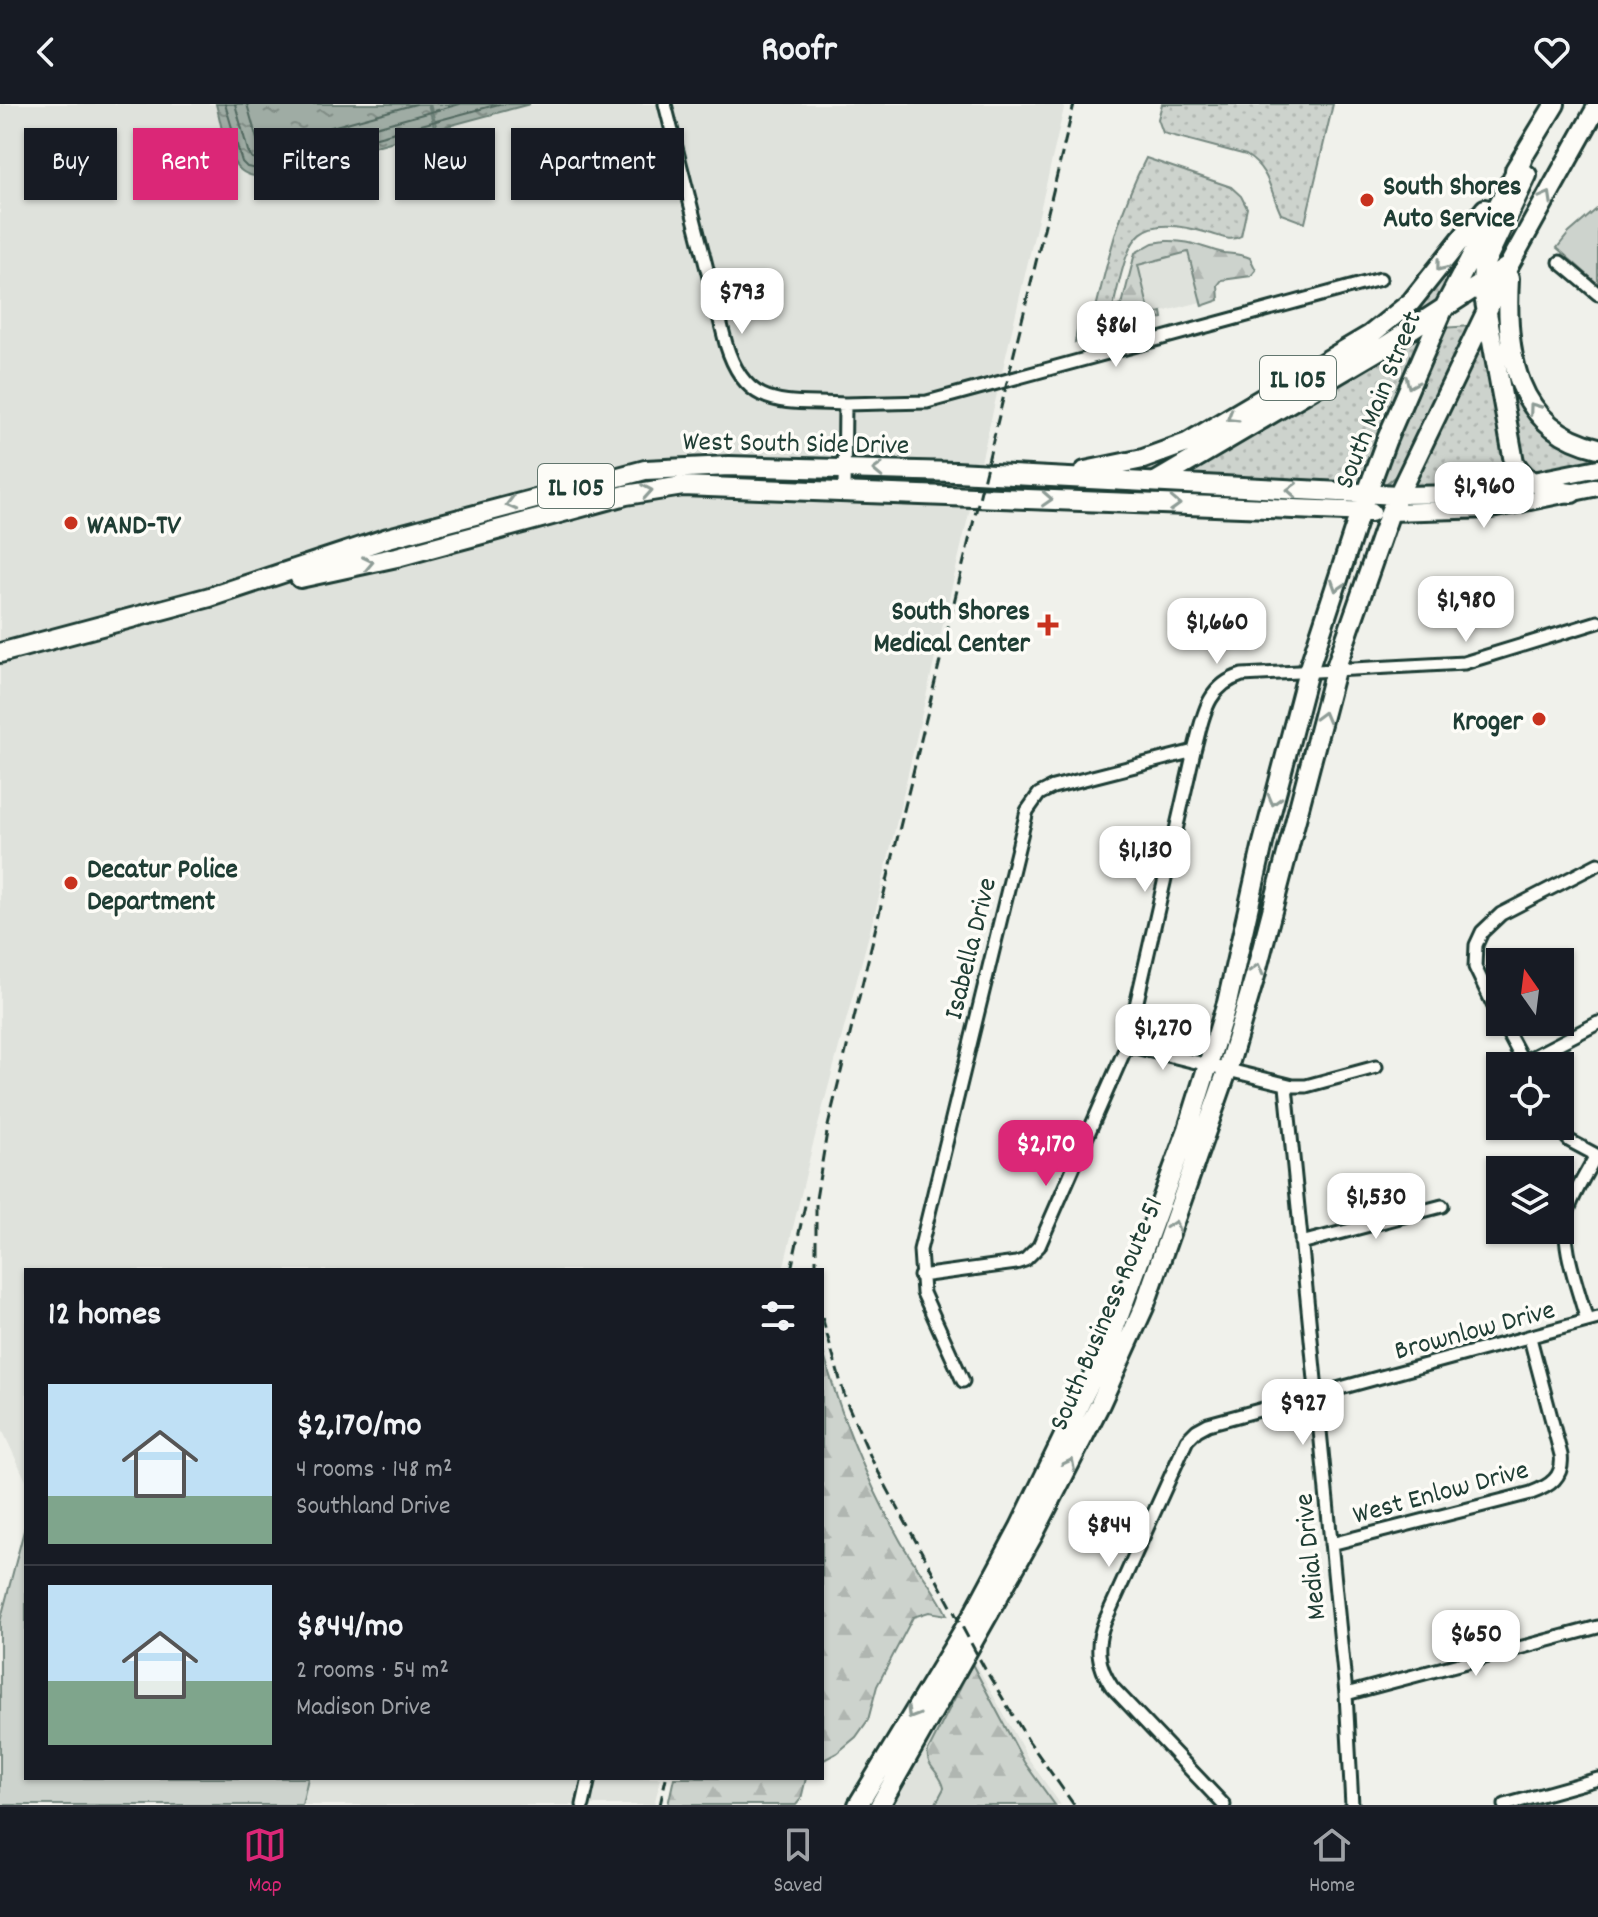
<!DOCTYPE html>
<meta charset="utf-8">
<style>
body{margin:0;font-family:Dekko,sans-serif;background:#242831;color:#f1f3f6;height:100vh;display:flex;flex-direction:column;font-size:30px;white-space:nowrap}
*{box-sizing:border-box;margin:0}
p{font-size:26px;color:#9ea1a6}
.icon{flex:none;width:44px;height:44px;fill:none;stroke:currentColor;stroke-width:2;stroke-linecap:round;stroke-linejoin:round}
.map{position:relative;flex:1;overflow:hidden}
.panel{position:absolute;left:24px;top:1164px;width:800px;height:512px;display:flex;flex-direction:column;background:#171b24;border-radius:0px;box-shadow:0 2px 6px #0004}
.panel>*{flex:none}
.banner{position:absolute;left:24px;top:24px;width:800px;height:72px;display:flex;gap:16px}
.needle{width:52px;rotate:346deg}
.controls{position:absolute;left:1486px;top:844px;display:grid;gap:16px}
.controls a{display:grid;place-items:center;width:88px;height:88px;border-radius:0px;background:#171b24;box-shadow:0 2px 6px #0004;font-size:40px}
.price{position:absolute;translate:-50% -68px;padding:0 18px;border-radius:16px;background:#fff;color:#222;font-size:26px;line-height:52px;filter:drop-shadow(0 2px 4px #0008)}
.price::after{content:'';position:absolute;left:50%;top:48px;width:24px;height:18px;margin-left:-12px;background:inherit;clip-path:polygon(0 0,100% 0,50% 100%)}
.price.on{background:#db2777;color:#fff}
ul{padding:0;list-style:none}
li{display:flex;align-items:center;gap:24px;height:200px;padding:0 24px}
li+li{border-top:2px solid #363941}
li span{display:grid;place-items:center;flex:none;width:224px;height:160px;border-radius:0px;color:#555}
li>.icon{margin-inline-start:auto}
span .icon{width:96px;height:96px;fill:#fffc;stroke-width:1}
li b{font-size:34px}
h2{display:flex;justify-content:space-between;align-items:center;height:96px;padding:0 24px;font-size:34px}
.pill{padding:0 28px;border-radius:0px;background:#171b24;box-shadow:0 2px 6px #0004;font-size:28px;line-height:72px}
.pill.on{background:#db2777;color:#fff}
header{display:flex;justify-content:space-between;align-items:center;height:104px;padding:0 24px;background:#171b24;font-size:36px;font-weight:700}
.tabs{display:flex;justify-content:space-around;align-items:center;height:112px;border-top:2px solid #363941;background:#171b24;font-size:22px;color:#9ea1a6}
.tabs a{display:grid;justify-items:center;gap:4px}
.tabs .on{color:#db2777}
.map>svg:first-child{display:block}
.built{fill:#dfe2dc}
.grass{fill:url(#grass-dots);stroke:#768880;stroke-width:2}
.forest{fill:url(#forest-firs);stroke:#768880;stroke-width:2}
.park{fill:#cdd3cd;stroke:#768880;stroke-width:2}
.water{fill:url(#water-ripples);stroke:#6c8077;stroke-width:2}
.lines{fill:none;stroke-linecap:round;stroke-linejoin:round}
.shore{stroke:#526961;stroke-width:2}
.street-casing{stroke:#1f3d34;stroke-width:17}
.secondary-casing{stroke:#1f3d34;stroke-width:22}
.primary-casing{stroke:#1f3d34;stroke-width:24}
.street{stroke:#fdfcf7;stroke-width:11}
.secondary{stroke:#fdfcf7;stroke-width:16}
.primary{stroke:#fdfcf7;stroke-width:18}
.rail{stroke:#1f3d34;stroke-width:3;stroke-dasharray:12 6;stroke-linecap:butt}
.oneway{stroke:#8e9c96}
.poi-dot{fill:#c8321e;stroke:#fdfcf7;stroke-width:3}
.labels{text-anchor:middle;stroke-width:7;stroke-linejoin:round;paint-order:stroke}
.shield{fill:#fdfcf7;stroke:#62766e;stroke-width:2}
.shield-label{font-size:26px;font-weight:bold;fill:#1f3d34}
.poi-label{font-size:28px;font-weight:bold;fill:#1f3d34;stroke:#fdfcf7;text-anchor:start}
.street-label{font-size:28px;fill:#1f3d34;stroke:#fdfcf7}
</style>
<header><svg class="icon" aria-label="back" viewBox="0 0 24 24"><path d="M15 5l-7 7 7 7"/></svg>Roofr<svg class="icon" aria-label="heart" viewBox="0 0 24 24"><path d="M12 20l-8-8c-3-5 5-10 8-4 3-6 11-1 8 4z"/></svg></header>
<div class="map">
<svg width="1598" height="1701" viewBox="0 0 1598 1701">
<defs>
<pattern id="grass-dots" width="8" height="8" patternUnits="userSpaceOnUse" patternTransform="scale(2)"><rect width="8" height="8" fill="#cdd3cd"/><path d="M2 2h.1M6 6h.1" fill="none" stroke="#b0b6b1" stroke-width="1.8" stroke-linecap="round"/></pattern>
<pattern id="forest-firs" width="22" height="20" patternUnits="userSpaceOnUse" patternTransform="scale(2)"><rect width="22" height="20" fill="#cdd3cd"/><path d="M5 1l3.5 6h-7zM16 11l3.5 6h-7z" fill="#b0b6b1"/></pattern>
<pattern id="water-ripples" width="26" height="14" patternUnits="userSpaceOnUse" patternTransform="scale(2)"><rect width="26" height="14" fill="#9faca4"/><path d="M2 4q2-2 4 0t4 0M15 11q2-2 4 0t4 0" fill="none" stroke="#818d86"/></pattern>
</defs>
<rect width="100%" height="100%" fill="#f0f1eb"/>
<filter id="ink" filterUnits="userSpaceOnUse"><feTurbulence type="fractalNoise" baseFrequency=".0125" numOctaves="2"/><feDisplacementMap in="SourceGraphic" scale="16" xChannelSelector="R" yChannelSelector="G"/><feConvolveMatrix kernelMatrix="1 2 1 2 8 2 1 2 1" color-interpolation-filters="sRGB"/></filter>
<g filter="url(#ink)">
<!-- built -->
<path class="built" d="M0,0H1065L879,793L812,1044L783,1166H26V1377L0,1321Z
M1188,148L1201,198L1150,211L1137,162Z
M973,1555L1028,1654L1061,1701H884Z
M309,1674H661L654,1701H303Z"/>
<!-- grass -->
<path class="grass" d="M1162,0H1333L1305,119L1281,110C1270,87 1270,66 1246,51L1163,29L1158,15Z
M1146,54L1231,83L1241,92L1247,104L1241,132C1231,138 1222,133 1212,130C1130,106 1130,135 1113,203L1095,208C1109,151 1119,107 1146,54Z
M1458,149L1460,157L1436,202L1155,373L1114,366L1138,361L1365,237Z
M1471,222L1409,352L1398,370L1383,382L1380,368L1441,224Z
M1426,224L1395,290L1358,383L1173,375Z
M1480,238C1502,270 1488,349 1515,377L1412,387L1409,382Z
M1508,276C1523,319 1555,341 1598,352V357L1539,372L1523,359Z
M1158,384L1326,392L1328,398L1147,392Z"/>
<!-- forest -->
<path class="forest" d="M1166,137C1192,136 1201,144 1224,149C1234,150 1242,150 1250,154L1256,166L1251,172L1222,176L1218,181L1219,196L1202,202L1188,148L1138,161L1150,211L1162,208L1163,214L1075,238L1079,215L1091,209L1122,201L1135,149L1153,139Z
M822,1244C840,1311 867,1377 901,1438C915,1463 936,1486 947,1511L929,1508L913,1513L877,1582L868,1616L856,1633L837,1649L822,1657Z
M972,1560L1024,1658L1055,1701H935L944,1684C941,1668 925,1663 928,1647Z
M674,1674H806L801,1695L796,1701H668Z"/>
<!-- park -->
<path class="park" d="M1598,104V180L1557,144L1569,129Z
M26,1419V1674H308L302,1701H0V1518Z"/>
<!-- water -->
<path class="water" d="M216,0H428L435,26L268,71C227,81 224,29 216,0Z
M430,0H530L437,25Z"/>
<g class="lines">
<!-- shore -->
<path class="shore" d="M225,0L242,58L247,63L258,65L499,0
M235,0L248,47L252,54L257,55L460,0
M247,0L258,39L262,42L416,0"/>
<!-- street casing -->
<g class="street-casing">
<path id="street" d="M665,0L726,240C747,309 786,296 845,300L844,387
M1560,158L1598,190
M845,300L927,298L1380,175
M1500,915L1475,863L1476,841L1482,828L1501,810L1598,760
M1502,918L1525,961
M1127,941L1293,982H1306L1376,963
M1523,958L1598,919
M1286,982L1346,1590L1352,1701
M1556,1022L1570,1037L1598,1052
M1301,1139L1442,1102
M920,1172L1016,1159L1025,1156L1039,1142L1127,941L1194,647C1203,615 1205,582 1242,571L1464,559L1598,518
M1587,1217C1579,1186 1559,1139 1568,1107C1574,1088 1587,1069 1596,1051
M963,1277L923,1189L920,1146L1027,707L1039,690L1053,683L1194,647
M1331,1440L1531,1389C1550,1382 1564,1373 1561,1351L1530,1234
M1346,1590L1598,1523
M583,1701L589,1674
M1224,1701L1112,1583C1097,1561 1095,1541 1105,1517L1187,1336L1197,1326L1208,1320L1598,1214
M1505,1701L1598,1675"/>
</g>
<!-- secondary casing -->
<g class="secondary-casing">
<path id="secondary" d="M1398,391L1469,390L1598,364
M1390,408L1491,405L1598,383"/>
</g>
<!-- primary casing -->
<g class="primary-casing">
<path id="primary" d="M1515,66L1555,0
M1527,71L1483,163L1482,181L1514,358C1528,382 1547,386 1572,389
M1509,174C1505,246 1514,325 1598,344
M1085,367L1143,355L1187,339L1370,231L1411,198L1485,105
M1157,377L1379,246L1507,163
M300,474L397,453L626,391L683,382L1371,408
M0,549L210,493L388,434L645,366L729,362L956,368L1398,391
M858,1701L973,1511L1020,1423L1109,1239L1188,1025L1208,961L1227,899L1263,739L1308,567L1360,408L1386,337L1442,208L1522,56
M880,1701L1033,1431L1100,1300L1144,1203L1227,967L1255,872L1335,566L1390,408L1509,161L1598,1"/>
</g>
<!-- street -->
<use href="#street" class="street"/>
<!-- secondary -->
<use href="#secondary" class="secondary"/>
<!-- primary -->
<use href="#primary" class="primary"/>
<!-- rail -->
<path class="rail" d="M791,1166L807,1092
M816,1166V1095L828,1022L1074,0
M822,1213L846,1297L873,1358L985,1565L1028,1636L1074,1701
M660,1701L666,1674"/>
</g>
<!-- one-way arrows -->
<defs><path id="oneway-chevron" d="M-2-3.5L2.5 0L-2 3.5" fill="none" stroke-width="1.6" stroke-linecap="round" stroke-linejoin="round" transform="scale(2)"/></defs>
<g class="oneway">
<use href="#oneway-chevron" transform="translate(1547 93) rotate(-61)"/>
<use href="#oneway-chevron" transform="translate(1441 162) rotate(129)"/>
<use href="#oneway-chevron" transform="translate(1411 279) rotate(113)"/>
<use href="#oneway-chevron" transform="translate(1534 304) rotate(-126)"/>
<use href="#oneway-chevron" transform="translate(1232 313) rotate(149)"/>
<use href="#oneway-chevron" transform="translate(878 366) rotate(-178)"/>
<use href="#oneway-chevron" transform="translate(1292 386) rotate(-177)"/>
<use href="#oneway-chevron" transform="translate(647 387) rotate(-10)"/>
<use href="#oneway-chevron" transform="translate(1047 395) rotate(3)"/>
<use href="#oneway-chevron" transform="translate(511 400) rotate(165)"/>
<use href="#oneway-chevron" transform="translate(1175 400) rotate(2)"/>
<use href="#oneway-chevron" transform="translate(368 459) rotate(-12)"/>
<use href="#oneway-chevron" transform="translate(1337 482) rotate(108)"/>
<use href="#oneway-chevron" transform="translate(1323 613) rotate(-75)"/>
<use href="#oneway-chevron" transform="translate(1274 696) rotate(105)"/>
<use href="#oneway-chevron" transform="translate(1257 865) rotate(-75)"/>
<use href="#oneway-chevron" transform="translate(1174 1122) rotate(-71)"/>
<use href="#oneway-chevron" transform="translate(1070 1360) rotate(-63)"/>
<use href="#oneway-chevron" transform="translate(912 1610) rotate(121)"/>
</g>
</g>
<!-- markers -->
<g class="poi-dot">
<circle cx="1367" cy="96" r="8"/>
<circle cx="71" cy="419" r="8"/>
<path d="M1044 509h8v8h8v8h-8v8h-8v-8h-8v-8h8z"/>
<circle cx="1539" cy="615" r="8"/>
<circle cx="71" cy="779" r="8"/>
</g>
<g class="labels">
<!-- shield labels -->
<g class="shield">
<rect x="1260" y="252" width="76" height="44" rx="6"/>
<rect x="538" y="360" width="76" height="44" rx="6"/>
</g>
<g class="shield-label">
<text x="1298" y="283">IL 105</text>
<text x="576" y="391">IL 105</text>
</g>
<!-- poi labels -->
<g class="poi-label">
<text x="1383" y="90">South Shores<tspan x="1383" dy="32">Auto Service</tspan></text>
<text x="87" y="429">WAND-TV</text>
<text x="1030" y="515" text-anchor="end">South Shores<tspan x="1030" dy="32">Medical Center</tspan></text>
<text x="1523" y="625" text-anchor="end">Kroger</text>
<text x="87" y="773">Decatur Police<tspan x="87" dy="32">Department</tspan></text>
</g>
<!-- street labels -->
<g class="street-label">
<text transform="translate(1376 295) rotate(-68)" y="10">South Main Street</text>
<text transform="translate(796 337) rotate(1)" y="10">West South Side Drive</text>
<text transform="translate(968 844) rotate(-76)" y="10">Isabella Drive</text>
<text transform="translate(1104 1209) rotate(-67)" y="10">South Business Route 51</text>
<text transform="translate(1474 1224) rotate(-15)" y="10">Brownlow Drive</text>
<text transform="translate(1440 1386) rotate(-15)" y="10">West Enlow Drive</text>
<text transform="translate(1308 1453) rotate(-96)" y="10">Medial Drive</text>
</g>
</g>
</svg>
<div class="controls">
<a><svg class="needle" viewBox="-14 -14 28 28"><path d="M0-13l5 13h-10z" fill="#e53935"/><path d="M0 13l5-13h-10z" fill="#9ea1a6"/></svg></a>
<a><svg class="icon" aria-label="locate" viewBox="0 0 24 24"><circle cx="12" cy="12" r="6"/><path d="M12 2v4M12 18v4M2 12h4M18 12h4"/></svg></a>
<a><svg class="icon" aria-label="layers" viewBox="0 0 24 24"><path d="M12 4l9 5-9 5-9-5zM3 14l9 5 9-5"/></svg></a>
</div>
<b class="price" style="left:742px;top:232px">$793</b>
<b class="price" style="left:1116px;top:265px">$861</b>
<b class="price" style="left:1484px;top:426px">$1,960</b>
<b class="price" style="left:1466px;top:540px">$1,980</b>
<b class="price" style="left:1217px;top:562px">$1,660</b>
<b class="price" style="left:1145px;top:790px">$1,130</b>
<b class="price" style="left:1163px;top:968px">$1,270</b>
<b class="price on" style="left:1046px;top:1084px">$2,170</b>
<b class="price" style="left:1376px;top:1137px">$1,530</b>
<b class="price" style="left:1303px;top:1343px">$927</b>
<b class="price" style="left:1109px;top:1465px">$844</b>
<b class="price" style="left:1476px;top:1574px">$650</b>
<div class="banner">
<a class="pill">Buy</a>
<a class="pill on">Rent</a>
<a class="pill">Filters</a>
<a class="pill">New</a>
<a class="pill">Apartment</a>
</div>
<section class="panel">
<h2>12 homes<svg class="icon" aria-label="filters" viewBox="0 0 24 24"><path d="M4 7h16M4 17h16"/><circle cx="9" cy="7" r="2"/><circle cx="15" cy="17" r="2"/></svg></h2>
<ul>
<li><span style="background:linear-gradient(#bfe0f5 70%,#7fa58c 0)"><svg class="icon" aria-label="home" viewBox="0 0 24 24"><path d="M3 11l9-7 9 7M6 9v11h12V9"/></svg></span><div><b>$2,170/mo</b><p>4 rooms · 148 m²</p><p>Southland Drive</p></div></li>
<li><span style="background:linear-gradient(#bfe0f5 60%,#7fa58c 0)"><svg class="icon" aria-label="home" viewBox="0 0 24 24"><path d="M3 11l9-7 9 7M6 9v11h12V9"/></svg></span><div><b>$844/mo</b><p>2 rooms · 54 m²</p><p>Madison Drive</p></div></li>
</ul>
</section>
</div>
<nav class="tabs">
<a class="on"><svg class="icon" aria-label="map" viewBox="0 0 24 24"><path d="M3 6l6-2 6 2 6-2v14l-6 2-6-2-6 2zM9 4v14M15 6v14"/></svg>Map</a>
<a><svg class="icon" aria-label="saved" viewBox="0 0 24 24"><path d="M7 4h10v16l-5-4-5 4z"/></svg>Saved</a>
<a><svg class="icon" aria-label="home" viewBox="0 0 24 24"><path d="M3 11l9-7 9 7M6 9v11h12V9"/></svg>Home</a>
</nav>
